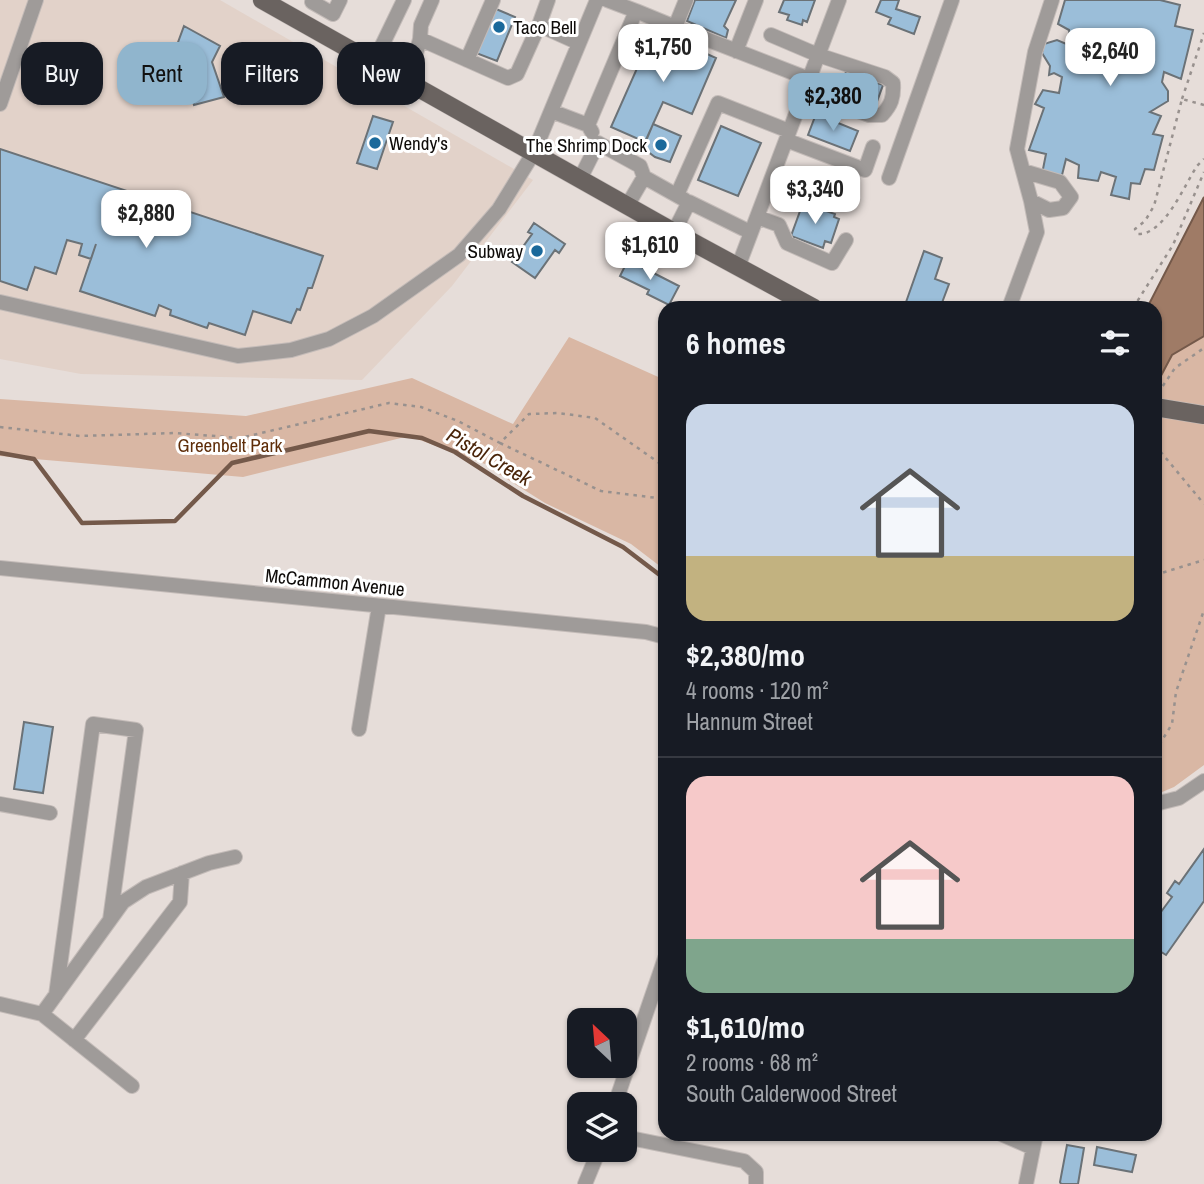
<!DOCTYPE html>
<meta charset="utf-8">
<style>
body{margin:0;font-family:"Archivo Narrow",sans-serif;background:#242831;color:#f1f3f6;height:100vh;display:flex;flex-direction:column;font-size:26px;white-space:nowrap}
*{box-sizing:border-box;margin:0}
p{font-size:23px;color:#9ea1a6}
.icon{flex:none;width:38px;height:38px;fill:none;stroke:currentColor;stroke-width:2;stroke-linecap:round;stroke-linejoin:round}
.map{position:relative;flex:1;overflow:hidden}
.panel{position:absolute;left:658px;top:301px;width:504px;height:840px;display:flex;flex-direction:column;background:#171b24;border-radius:21px;box-shadow:0 2px 5px #0004}
.panel>*{flex:none}
.hud{position:absolute;left:21px;top:42px;width:532px;height:63px;display:flex;gap:14px}
.needle{width:46px;rotate:334deg}
.fabs{position:absolute;left:567px;top:1008px;display:grid;gap:14px}
.fabs a{display:grid;place-items:center;width:70px;height:70px;border-radius:14px;background:#171b24;box-shadow:0 2px 5px #0004;font-size:35px}
.price{position:absolute;translate:-50% -60px;padding:0 16px;border-radius:14px;background:#fff;color:#222;font-size:23px;line-height:46px;filter:drop-shadow(0 2px 4px #0008)}
.price::after{content:'';position:absolute;left:50%;top:42px;width:21px;height:16px;margin-left:-10px;background:inherit;clip-path:polygon(0 0,100% 0,50% 100%)}
.price.active{background:#90b5cd;color:#111}
ul{padding:0;list-style:none}
li{display:grid;align-content:center;gap:14px;height:371px;padding:0 28px}
li+li{border-top:2px solid #363941}
li span{display:grid;place-items:center;height:217px;border-radius:21px;color:#555}
li>.icon{margin-inline-start:auto}
span .icon{width:126px;height:126px;fill:#fffc;stroke-width:1}
li b{font-size:30px}
h2{display:flex;justify-content:space-between;align-items:center;height:84px;padding:0 28px;font-size:30px}
.chip{padding:0 24px;border-radius:21px;background:#171b24;box-shadow:0 2px 5px #0004;font-size:24px;line-height:63px}
.chip.active{background:#90b5cd;color:#111}
.map>svg:first-child{display:block}
.built{fill:#e2d2c9}
.green{fill:#d9b7a4}
.water{fill:#9f7b66;stroke:#74594a;stroke-width:2}
.lines{fill:none;stroke-linecap:round;stroke-linejoin:round}
.stream{stroke:#74594a;stroke-width:4.5}
.building{fill:#9bbed9;stroke:#6b7277;stroke-width:2}
.minor-casing{stroke:#c3bbb8;stroke-width:16}
.major-casing{stroke:#c3bbb8;stroke-width:19}
.path{stroke:#98918e;stroke-width:2.5;stroke-dasharray:3.5 5;stroke-linecap:butt}
.minor{stroke:#9f9b99;stroke-width:14}
.major{stroke:#6a6360;stroke-width:18}
.poi-dot{fill:#1a699b;stroke:#fff;stroke-width:2.5}
.labels{text-anchor:middle;stroke-width:6;stroke-linejoin:round;paint-order:stroke}
.poi-label{font-size:19px;fill:#0e0b09;stroke:#fff;text-anchor:start}
.park-label{font-size:19px;fill:#5e2d09;stroke:#fff}
.street-label{font-size:19px;fill:#0e0b09;stroke:#fff}
.water-label{font-size:21px;font-style:italic;fill:#492409;stroke:#fff}
</style>
<div class="map">
<svg width="1204" height="1184" viewBox="0 0 1204 1184">
<rect width="100%" height="100%" fill="#e6ddd9"/>
<!-- built -->
<path class="built" d="M0,0H220L533,180L452,286L362,380L81,374L0,359Z"/>
<!-- green -->
<path class="green" d="M1204,336V765L1174,787L1155,795V387L1172,355Z
M569,337L665,380V570L631,544L545,503L486,466L500,443L485,464L409,436L243,477L0,456V399L246,416L412,378L513,424Z"/>
<!-- water -->
<path class="water" d="M1204,197V336L1172,355L1155,387V308H1147Z"/>
<g class="lines">
<!-- stream -->
<path class="stream" d="M0,453L34,459L82,523L175,521L232,463L369,431L422,438L455,452L523,496L623,547L665,579"/>
</g>
<!-- building -->
<path class="building" d="M695,0H736L724,26L728,30L726,38L687,21Z
M784,0H815L807,22L803,20L802,25L787,20L789,15L779,12Z
M881,0H899L896,9L920,17L914,34L888,24L891,18L876,12Z
M1065,0H1160L1180,5L1175,26L1193,30L1181,79L1164,72L1162,82L1168,91V101L1150,112L1161,116L1153,134L1163,136L1154,170L1145,169L1140,184L1131,183L1129,199L1111,195L1116,177L1101,172L1098,181L1078,178L1079,165L1066,159L1061,179L1042,174L1046,154L1029,150L1044,108L1035,104L1043,90L1059,93L1062,77L1054,73L1049,75L1050,66L1042,53L1044,44L1057,40L1071,46L1069,30L1058,24Z
M496,9L515,17L497,61L476,53Z
M184,26L220,46L212,62L224,97L194,105L184,70L174,73L155,90L151,79L171,61L181,58L177,45Z
M654,30L716,58L692,114L663,102L645,142L611,127Z
M846,72L883,85L875,107L838,93Z
M816,114L858,131L850,151L808,135Z
M373,116L393,122L377,169L357,163Z
M653,124L681,136L670,162L655,157L643,148Z
M721,126L761,143L738,196L698,180Z
M0,149L323,256L312,288H308L300,310L297,309L291,323L253,311L245,335L209,323L207,328L170,315L171,310L159,305L155,316L80,291L96,244L91,259L79,255L82,244L67,240L56,274L35,267L27,290L0,281Z
M803,203L835,214L834,217L839,219L831,243L825,241L823,248L791,236Z
M534,223L565,244L559,253L555,250L535,278L512,262L532,234L528,232Z
M924,251L942,258L935,279L949,284L940,308H915L905,305Z
M628,260L679,286L669,305L647,294L649,290L620,276Z
M24,722L53,727L43,793L14,789Z
M1204,849V901L1166,955L1155,948V920L1172,897L1167,893L1175,881L1179,884Z
M1067,1145L1084,1148L1078,1184H1061L1060,1182Z
M1097,1147L1136,1155L1132,1172L1094,1165Z"/>
<g class="lines">
<!-- minor casing -->
<g class="minor-casing">
<path id="minor" d="M313,0L312,2L333,14L340,0
M636,11L675,27L686,0
M539,25L548,0
M675,27L809,79
M771,35L818,55L885,77L893,83C894,98 891,105 882,115H869L805,91
M420,39L421,25L432,0
M736,51L756,0
M467,60L493,0
M374,62L404,0
M403,79L414,61L420,39L508,78L517,74L539,25L579,43
M0,104L36,0
M551,111L588,125L592,132
M588,125L636,11L607,0
M786,140L865,170L873,147
M1023,171L1060,182L1071,197L1063,208L1049,210L1031,201
M889,178L952,0
M580,179L598,143L640,166L644,177
M677,195L718,103L789,131
M627,206L644,177L685,200
M757,217L779,225L787,243L832,263L846,240
M674,232L689,202L750,232
M738,267L839,0
M0,302L238,356L291,350L329,339L373,316L459,255L499,209L534,152L597,0
M1009,308L1037,232L1031,201L1017,149L1035,52L1052,0
M0,568L646,632L665,637
M359,729L379,606
M0,804L50,813
M1155,804L1179,798L1204,781
M56,995L93,724L136,730L110,920
M0,1004L42,1014L132,1086
M42,1014L123,902L146,887L209,863L235,857
M74,1040L180,902L182,873
M615,1104L665,958
M1001,1134L1033,1148
M625,1137L744,1161L756,1172V1184
M585,1184L599,1150
M1026,1184L1036,1134"/>
</g>
<!-- major casing -->
<g class="major-casing">
<path id="major" d="M262,0L674,232L814,308
M1155,407L1204,415"/>
</g>
<!-- path -->
<path class="path" d="M1182,99L1204,33
M1204,105L1182,99L1154,206L1145,221L1135,229L1138,234C1164,235 1184,186 1197,166L1204,159
M1133,308L1173,245L1204,172
M1158,393L1175,368L1204,348
M0,427L80,436L175,433L240,438L389,403L421,407L458,421L500,443L529,414L558,413L595,418L665,467
M500,443L601,491L665,499
M1155,445L1204,504
M1155,575L1204,560
M1155,752L1172,724L1176,692L1204,610"/>
<!-- minor -->
<use href="#minor" class="minor"/>
<!-- major -->
<use href="#major" class="major"/>
</g>
<!-- markers -->
<g class="poi-dot">
<circle cx="499" cy="27" r="7"/>
<circle cx="375" cy="143" r="7"/>
<circle cx="661" cy="145" r="7"/>
<circle cx="537" cy="251" r="7"/>
</g>
<g class="labels">
<!-- poi labels -->
<g class="poi-label">
<text x="513" y="34">Taco Bell</text>
<text x="389" y="150">Wendy's</text>
<text x="647" y="152" text-anchor="end">The Shrimp Dock</text>
<text x="523" y="258" text-anchor="end">Subway</text>
</g>
<!-- park labels -->
<g class="park-label">
<text x="230" y="452">Greenbelt Park</text>
</g>
<!-- street labels -->
<g class="street-label">
<text transform="translate(335 582) rotate(6)" y="7">McCammon Avenue</text>
</g>
<!-- water labels -->
<g class="water-label">
<text transform="translate(489 457) rotate(30)" y="7">Pistol Creek</text>
</g>
</g>
</svg>
<div class="fabs">
<a><svg class="needle" viewBox="-14 -14 28 28"><path d="M0-13l5 13h-10z" fill="#e53935"/><path d="M0 13l5-13h-10z" fill="#9ea1a6"/></svg></a>
<a><svg class="icon" aria-label="layers" viewBox="0 0 24 24"><path d="M12 4l9 5-9 5-9-5zM3 14l9 5 9-5"/></svg></a>
</div>
<b class="price" style="left:663px;top:84px">$1,750</b>
<b class="price" style="left:1110px;top:88px">$2,640</b>
<b class="price active" style="left:833px;top:133px">$2,380</b>
<b class="price" style="left:815px;top:226px">$3,340</b>
<b class="price" style="left:146px;top:250px">$2,880</b>
<b class="price" style="left:650px;top:282px">$1,610</b>
<div class="hud">
<a class="chip">Buy</a>
<a class="chip active">Rent</a>
<a class="chip">Filters</a>
<a class="chip">New</a>
</div>
<section class="panel">
<h2>6 homes<svg class="icon" aria-label="filters" viewBox="0 0 24 24"><path d="M4 7h16M4 17h16"/><circle cx="9" cy="7" r="2"/><circle cx="15" cy="17" r="2"/></svg></h2>
<ul>
<li><span style="background:linear-gradient(#c9d6e8 70%,#c2b280 0)"><svg class="icon" aria-label="home" viewBox="0 0 24 24"><path d="M3 11l9-7 9 7M6 9v11h12V9"/></svg></span><div><b>$2,380/mo</b><p>4 rooms · 120 m²</p><p>Hannum Street</p></div></li>
<li><span style="background:linear-gradient(#f6c9c9 75%,#7fa58c 0)"><svg class="icon" aria-label="home" viewBox="0 0 24 24"><path d="M3 11l9-7 9 7M6 9v11h12V9"/></svg></span><div><b>$1,610/mo</b><p>2 rooms · 68 m²</p><p>South Calderwood Street</p></div></li>
</ul>
</section>
</div>
